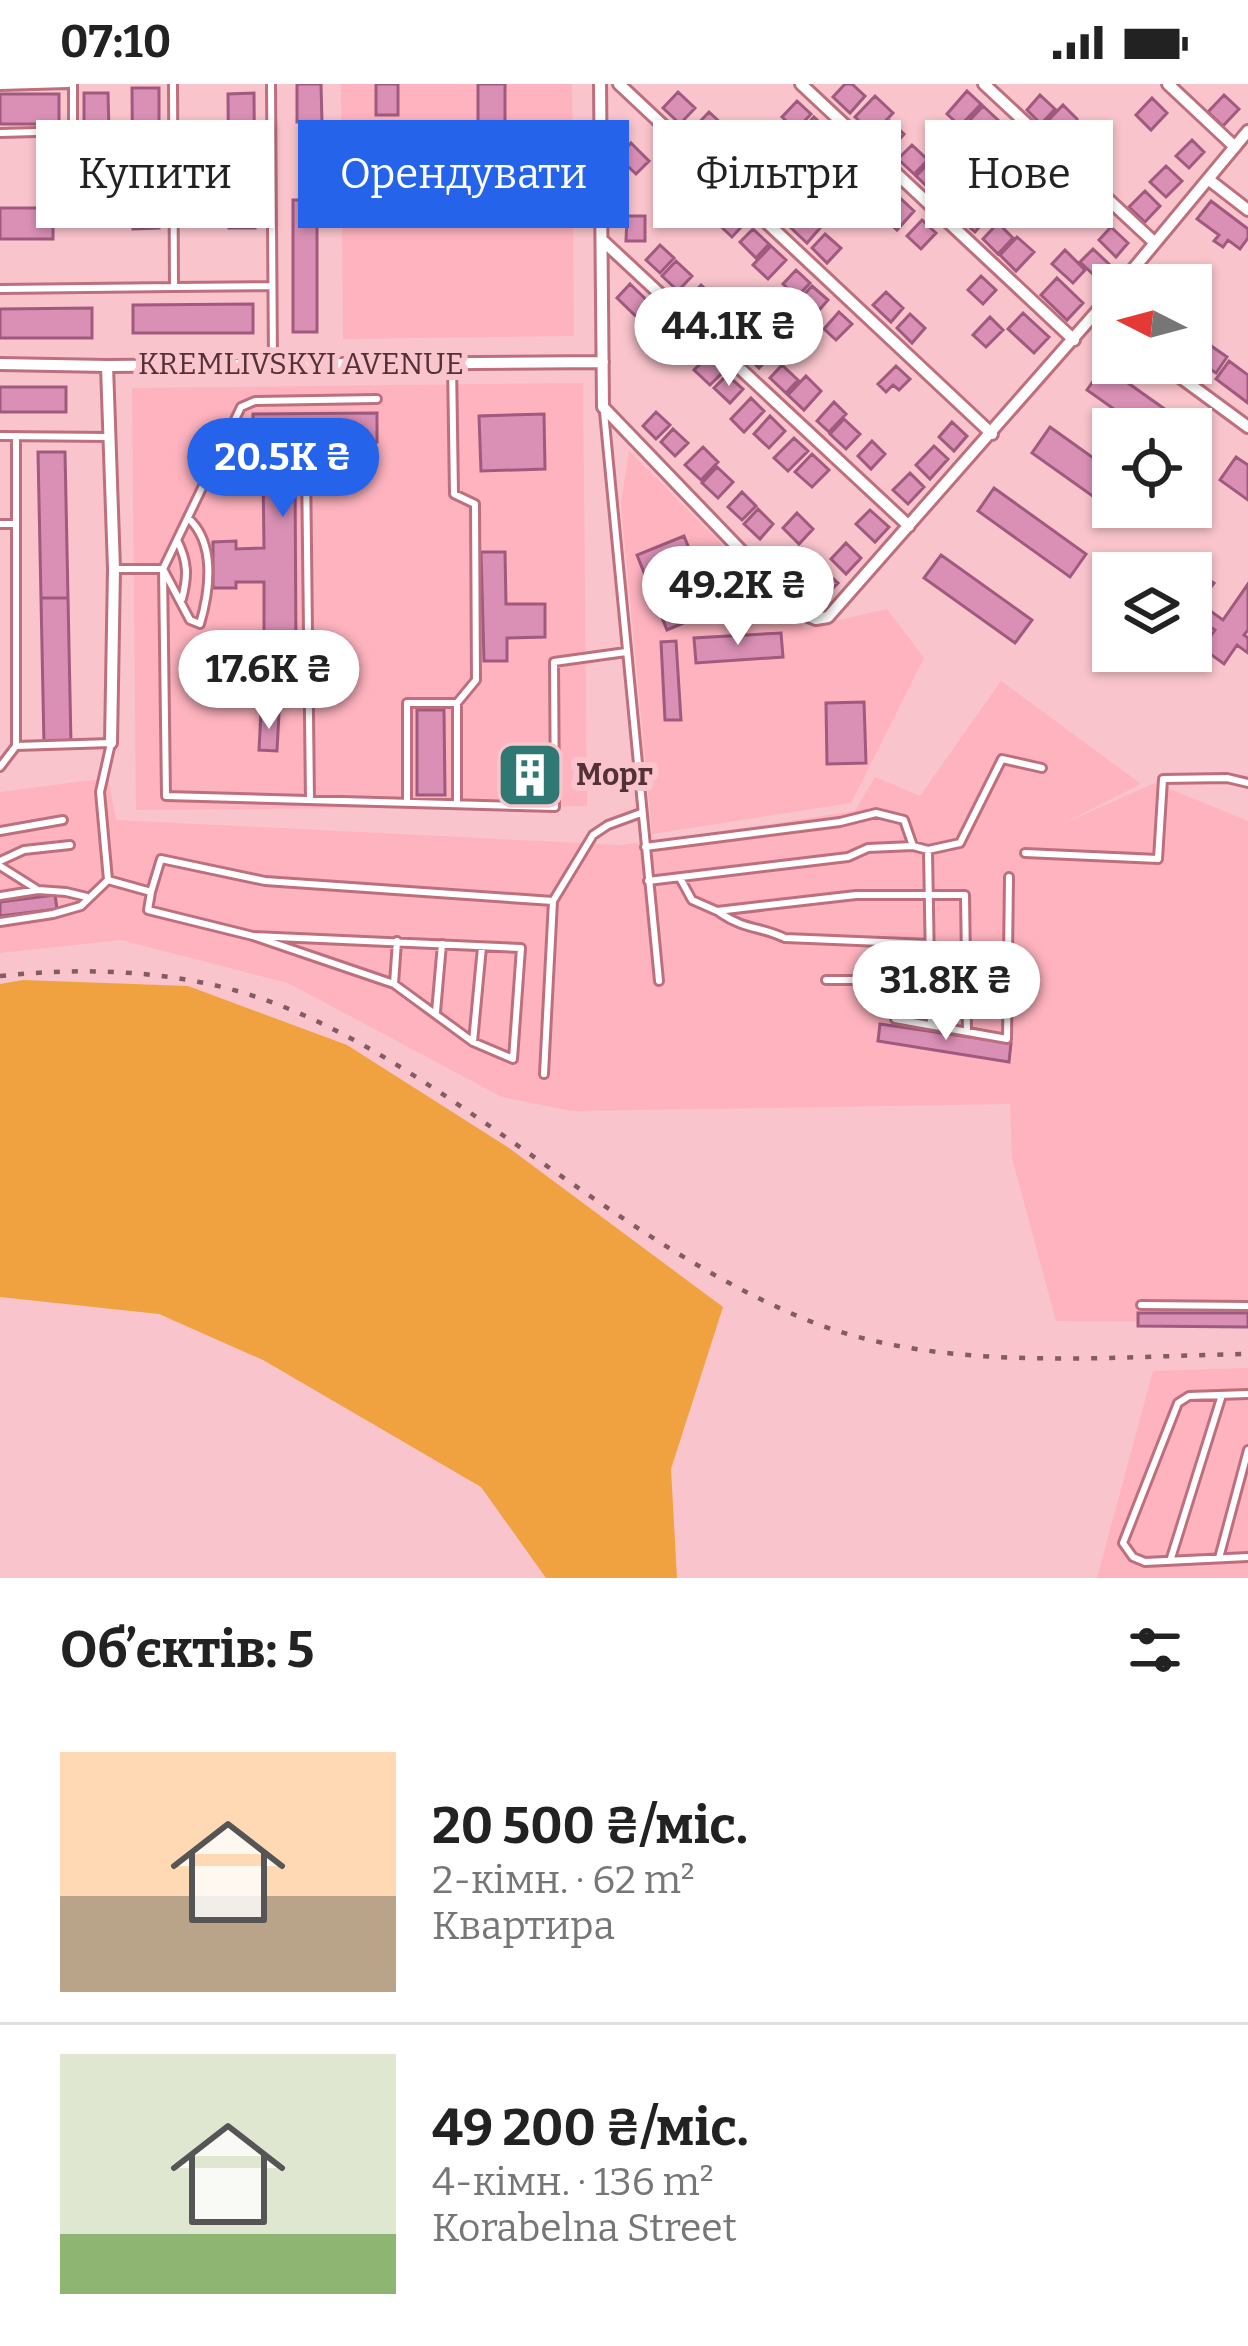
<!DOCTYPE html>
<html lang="uk">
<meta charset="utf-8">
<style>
body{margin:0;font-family:Bitter,serif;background:#f6f6f6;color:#222;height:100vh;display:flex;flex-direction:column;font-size:45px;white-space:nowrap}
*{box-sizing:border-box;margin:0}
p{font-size:39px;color:#767676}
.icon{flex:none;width:66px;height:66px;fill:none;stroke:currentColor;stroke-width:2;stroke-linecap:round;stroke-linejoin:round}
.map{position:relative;height:1494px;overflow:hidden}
.drawer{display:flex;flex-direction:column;background:#fff;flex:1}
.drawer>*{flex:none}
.guide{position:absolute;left:36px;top:36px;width:1176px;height:108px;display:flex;gap:24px}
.needle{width:78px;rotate:276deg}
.buttons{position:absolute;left:1092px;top:180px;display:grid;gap:24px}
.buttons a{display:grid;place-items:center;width:120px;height:120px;border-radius:0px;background:#fff;box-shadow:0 3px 9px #0004;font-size:60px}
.price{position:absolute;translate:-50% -102px;padding:0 27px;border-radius:42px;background:#fff;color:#222;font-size:39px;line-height:78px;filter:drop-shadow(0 3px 6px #0008)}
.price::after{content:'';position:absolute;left:50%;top:72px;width:36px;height:27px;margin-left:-18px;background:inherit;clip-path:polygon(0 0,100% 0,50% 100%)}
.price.on{background:#2563eb;color:#fff}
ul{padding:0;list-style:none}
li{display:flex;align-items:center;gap:36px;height:300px;padding:0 60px}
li+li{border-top:3px solid #e0e0e0}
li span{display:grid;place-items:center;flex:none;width:336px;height:240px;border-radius:0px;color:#555}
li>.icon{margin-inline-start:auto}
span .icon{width:144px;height:144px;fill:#fffc;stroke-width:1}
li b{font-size:51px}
h2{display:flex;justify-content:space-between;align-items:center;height:144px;padding:0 60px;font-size:51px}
.chip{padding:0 42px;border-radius:0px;background:#fff;box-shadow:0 3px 9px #0004;font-size:42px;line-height:108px}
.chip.on{background:#2563eb;color:#fff}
.status{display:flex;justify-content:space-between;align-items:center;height:84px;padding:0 60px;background:#fff;direction:ltr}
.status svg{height:33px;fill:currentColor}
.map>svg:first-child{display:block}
.built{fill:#feb3bf}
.green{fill:#f0a241}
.building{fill:#da90b5;stroke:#9f5a7e;stroke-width:3}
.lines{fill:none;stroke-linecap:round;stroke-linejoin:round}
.service-casing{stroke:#bd6f7e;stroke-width:12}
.minor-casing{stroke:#bd6f7e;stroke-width:16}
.service{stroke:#fff;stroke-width:6}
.minor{stroke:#fff;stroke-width:10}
.rail{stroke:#835b62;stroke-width:4.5;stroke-dasharray:6 12;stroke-linecap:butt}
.labels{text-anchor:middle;stroke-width:12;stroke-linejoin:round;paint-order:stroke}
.street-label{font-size:30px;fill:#533137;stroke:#f9c4cc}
.poi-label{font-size:30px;font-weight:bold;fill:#533137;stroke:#f9c4cc;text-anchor:start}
</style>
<div class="status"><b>07:10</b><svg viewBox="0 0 49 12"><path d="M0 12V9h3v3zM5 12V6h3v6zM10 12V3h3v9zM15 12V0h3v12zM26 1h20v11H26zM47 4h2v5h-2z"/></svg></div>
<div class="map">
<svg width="1248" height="1494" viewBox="0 0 1248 1494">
<rect width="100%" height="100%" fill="#f9c4cc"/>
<!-- built -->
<path class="built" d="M341,0H572L574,252L343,255Z
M583,299L587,722L136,726L132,304Z
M629,367L805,544L887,525L924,574L851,719L652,750L621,420Z
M1001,597L1141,700L1058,742L1155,699L1248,737V1238L1056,1237L1012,1074L1010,1020L572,1027L502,1013L288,899L121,856L0,869V708L108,694L116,736L618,761L658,757L855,727L875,693L920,712Z
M1248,1284V1494H1097L1153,1287Z"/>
<!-- green -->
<path class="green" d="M23,896L188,902L347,961L509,1064L723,1223L671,1385L677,1494H546L481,1403L263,1276L159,1230L0,1213V900Z"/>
<!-- building -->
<path class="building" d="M297,0H321L322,38H297Z
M376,0H398V31H376Z
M478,0H505V40L478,41Z
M845,0H852L865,12L850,29L833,13Z
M132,4H159V144L133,145Z
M967,7L981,20L960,42L947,30Z
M678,8L695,24L680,40L663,24Z
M84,9H108L109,47L84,48Z
M254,9L255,144H229L228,10Z
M0,10H59V40H0Z
M1040,11L1055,25L1041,40L1027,26Z
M1224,11L1239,25L1223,42L1208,28Z
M875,12L893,29L873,50L855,33Z
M1152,14L1167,29L1151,46L1136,31Z
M797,17L811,30L796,46L782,33Z
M1063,21L1077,35L1057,55L1043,42Z
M983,22L998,36L985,50L970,36Z
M709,28L722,40L703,60L690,48Z
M814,33L829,47L817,60L802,46Z
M890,37L904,50L890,66L875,52Z
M724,42L738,56L719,76L705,62Z
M1008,46L1023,59L1009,73L995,60Z
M764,51L779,65L762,84L747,70Z
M1081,51L1097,65L1083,79L1068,65Z
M1192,56L1204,68L1189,84L1176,72Z
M841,58L853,69L838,85L825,74Z
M631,59L649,77L636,90L618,73Z
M912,61L928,76L914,90L898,75Z
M1025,62L1041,77L1024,95L1008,80Z
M670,70L684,82L669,98L655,86Z
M856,72L870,85L854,101L841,89Z
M770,78L783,91L761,115L748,102Z
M929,79L944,94L932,107L916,92Z
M1166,82L1182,97L1166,113L1150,98Z
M1049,84L1065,99L1053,112L1037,97Z
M687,85L703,100L690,115L673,99Z
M959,97L973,112L956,130L941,116Z
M1067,101L1080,113L1065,129L1052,117Z
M711,106L726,120L712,135L697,121Z
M1145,107L1160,122L1145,138L1129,123Z
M822,108L836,120L820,138L806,125Z
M796,109L806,119L787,139L777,130Z
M899,113L914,127L897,146L881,131Z
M975,115L991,130L975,148L958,133Z
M293,116H317V248H293Z
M1211,117L1248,145V154L1240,165L1228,156L1223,163L1214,157L1219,151L1197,135Z
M729,122L746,138L732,153L715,137Z
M0,124H53V155H0Z
M803,128L820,144L807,159L790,143Z
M627,132H645V157H626Z
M922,136L936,149L921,165L907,152Z
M998,139L1013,154L998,170L983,155Z
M1111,143L1128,159L1116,173L1099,156Z
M753,145L769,160L756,174L740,158Z
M825,150L841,164L827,179L812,164Z
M1017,153L1034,168L1016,187L1000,171Z
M660,161L674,174L660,189L646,176Z
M771,162L786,176L768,195L753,181Z
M1093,165L1110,181L1097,194L1080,178Z
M1065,166L1085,186L1073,199L1052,180Z
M676,177L692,192L678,207L662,192Z
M796,186L810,199L797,213L783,200Z
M981,192L996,206L983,220L968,206Z
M1057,194L1083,219L1067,236L1041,211Z
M630,200L659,228L646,242L617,214Z
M701,201L716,215L702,229L687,216Z
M812,202L828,216L814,232L798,217Z
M886,208L903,224L891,238L873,221Z
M719,216L736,232L721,248L704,231Z
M253,220V249H133V221Z
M92,224V254H0V225Z
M839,228L852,240L836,256L824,245Z
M1023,229L1049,253L1034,269L1008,245Z
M910,230L925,244L912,259L897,244Z
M990,233L1003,246L986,263L973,251Z
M749,236L763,249L744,269L730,256Z
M768,247L782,260L759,284L746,271Z
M1191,248L1227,273L1216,289L1191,272Z
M684,250L696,261L680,278L669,267Z
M708,272L724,287L710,301L694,286Z
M1229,277L1248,291V319L1216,295Z
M782,281L798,296L786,309L770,294Z
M896,282L910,295L899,306L893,301L886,308L878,300Z
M1104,282L1197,348L1191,357V345H1142L1087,306Z
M727,291L743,305L730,319L714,304Z
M806,292L821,307L804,326L788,311Z
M0,303H66V328H0Z
M751,314L764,327L744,348L731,335Z
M834,318L846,330L829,348L817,337Z
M656,328L670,341L656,355L643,342Z
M377,329V358L290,359L291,389H295L296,568H289V578L264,579V498H236V504H213V458L236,457V465L264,464L263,389H271L270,359H253V330Z
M544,330L545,385L481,387L479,332Z
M770,332L785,347L769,364L754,350Z
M844,335L860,350L846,365L830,350Z
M952,338L967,352L954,367L939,353Z
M1050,343L1113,388V423H1133L1125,435L1032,369Z
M673,345L688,359L675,372L661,358Z
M794,354L808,367L788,387L774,374Z
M872,357L885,370L871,385L858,372Z
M934,362L948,375L930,395L916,381Z
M703,363L718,378L701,396L685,381Z
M38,368H65L68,514H41Z
M812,370L829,386L812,403L795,388Z
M1236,373L1248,381V416L1220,396Z
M717,383L733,398L718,414L702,399Z
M910,389L924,403L908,420L893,406Z
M994,404L1086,470L1070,493L978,427Z
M742,408L756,422L742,436L728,423Z
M758,425L773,440L760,455L744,440Z
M870,426L889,443L875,458L856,440Z
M797,429L813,445L799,460L783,444Z
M684,452L714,526L667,546L637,471Z
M846,459L861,474L846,490L831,475Z
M802,464L816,476L800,493L786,480Z
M481,468H505L506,520H545V553L507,554V577H484Z
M941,471L1032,536L1015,559L924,494Z
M824,486L838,499L823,514L810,501Z
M1196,487L1214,499L1199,519L1223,536L1248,500V546L1244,551L1248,554V569L1237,561L1224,580L1202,564L1215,546L1191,531V494Z
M41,514H68L71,660L44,661Z
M781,549L783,573L696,579L694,554Z
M676,557L681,636H665L661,558Z
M864,618L866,679L827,680L826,619Z
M417,626H444L445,711H417Z
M261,628L279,629L277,667L259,666Z
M515,669H544L545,712L516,713Z
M55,811L57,825L0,832V818Z
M880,940L1011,959L1009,978L878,957Z
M1138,1229H1248V1243L1138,1242Z"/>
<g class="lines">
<!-- service casing -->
<g class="service-casing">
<path id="service" d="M173,0L174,203L272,202
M271,0L273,280
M0,2L68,0
M0,49L73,47V0
M0,205L174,203
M604,328L659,897
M0,352L109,353
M306,379L310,716
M188,434C216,459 210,506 200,540L190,536L163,485L241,323L255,317L377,315
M0,440H16
M177,456C188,478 188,492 182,515
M114,485H163L166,712L555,723L554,578L626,568
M0,683L16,662
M407,719V619H457L476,596L475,420L454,410L452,279
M457,720V619
M0,747L63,736
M645,763L840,738L876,729L904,736L913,762
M928,766L931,941
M1025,769L1158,775L1163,695L1227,694L1248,699
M0,777L24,766L70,761
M0,782L38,806L66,808L87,813
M680,794L692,816L717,827L856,811H965L967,947
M108,796L151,808L161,775L265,797L553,817L544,990
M648,797L848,773L868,764L913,762L928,766L960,759L1002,675L1042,684
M151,808L148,826L253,852L521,864L513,975L473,958L394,900L253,852
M0,812L38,806
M553,817L593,751L608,741L641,729
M720,829C745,846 759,842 785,854L930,860
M0,838L53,830L81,822L108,796L100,708L111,659L16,662V352
M826,896H931
M394,900L397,857
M436,928L442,860
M895,935L1007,955L1009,793
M473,958L482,863
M1141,1221L1248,1222
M1248,1310L1189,1312L1178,1319L1123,1459L1133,1473L1145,1478L1248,1473
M1171,1474L1222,1311
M1219,1474L1248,1366"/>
</g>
<!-- minor casing -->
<g class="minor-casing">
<path id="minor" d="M600,0L603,323L801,529L816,535L828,533L1113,209
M619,0L992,350
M801,0L1074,256
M984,0L1155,159
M1168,0L1235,63
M1208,95L1248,126
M602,156L909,442
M1120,201L1248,47
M1095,230L1113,243
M1161,279L1248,343
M0,280L107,282L603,278
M107,282L114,485L111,659"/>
</g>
<!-- service -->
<use href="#service" class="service"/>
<!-- minor -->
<use href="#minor" class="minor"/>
<!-- rail -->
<path class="rail" d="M0,892C67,885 132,885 199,898C301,917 390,974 475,1032C582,1105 687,1187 807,1236C941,1290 1106,1272 1248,1270"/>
</g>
<!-- icons -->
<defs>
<g id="building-square" transform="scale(3.45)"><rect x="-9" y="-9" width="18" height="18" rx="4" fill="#307873" stroke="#f9c4cc"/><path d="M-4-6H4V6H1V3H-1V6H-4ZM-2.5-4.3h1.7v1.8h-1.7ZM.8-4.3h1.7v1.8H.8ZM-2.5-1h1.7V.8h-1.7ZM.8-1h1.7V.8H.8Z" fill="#fff"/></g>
</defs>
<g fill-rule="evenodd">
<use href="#building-square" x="530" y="691"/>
</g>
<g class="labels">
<!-- street labels -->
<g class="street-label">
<text x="301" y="290">KREMLIVSKYI AVENUE</text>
</g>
<!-- poi labels -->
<g class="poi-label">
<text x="576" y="701">Морг</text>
</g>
</g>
</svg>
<div class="buttons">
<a><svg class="needle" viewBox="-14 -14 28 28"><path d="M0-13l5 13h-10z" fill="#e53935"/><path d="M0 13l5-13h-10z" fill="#767676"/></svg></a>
<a><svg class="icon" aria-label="locate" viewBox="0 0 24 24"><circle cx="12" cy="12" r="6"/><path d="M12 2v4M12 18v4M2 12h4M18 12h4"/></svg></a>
<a><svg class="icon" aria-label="layers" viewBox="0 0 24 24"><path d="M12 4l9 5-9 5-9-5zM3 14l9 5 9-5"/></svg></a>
</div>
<b class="price" style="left:729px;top:305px">44.1K ₴</b>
<b class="price on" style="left:283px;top:436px">20.5K ₴</b>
<b class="price" style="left:738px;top:564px">49.2K ₴</b>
<b class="price" style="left:269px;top:648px">17.6K ₴</b>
<b class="price" style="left:946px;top:959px">31.8K ₴</b>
<div class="guide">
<a class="chip">Купити</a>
<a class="chip on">Орендувати</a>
<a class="chip">Фільтри</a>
<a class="chip">Нове</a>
</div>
</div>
<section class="drawer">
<h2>Об’єктів: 5<svg class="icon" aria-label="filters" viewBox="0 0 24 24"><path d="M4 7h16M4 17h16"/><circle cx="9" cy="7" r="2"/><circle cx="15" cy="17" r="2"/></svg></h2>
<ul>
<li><span style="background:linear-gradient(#ffd9b3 60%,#b9a48a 0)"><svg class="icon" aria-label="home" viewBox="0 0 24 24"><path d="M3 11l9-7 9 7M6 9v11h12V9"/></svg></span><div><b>20 500 ₴/міс.</b><p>2-кімн. · 62 m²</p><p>Квартира</p></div></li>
<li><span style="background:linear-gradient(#dfe7d0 75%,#8fb573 0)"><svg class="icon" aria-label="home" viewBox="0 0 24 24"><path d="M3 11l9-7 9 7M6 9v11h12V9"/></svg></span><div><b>49 200 ₴/міс.</b><p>4-кімн. · 136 m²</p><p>Korabelna Street</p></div></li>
</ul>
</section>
